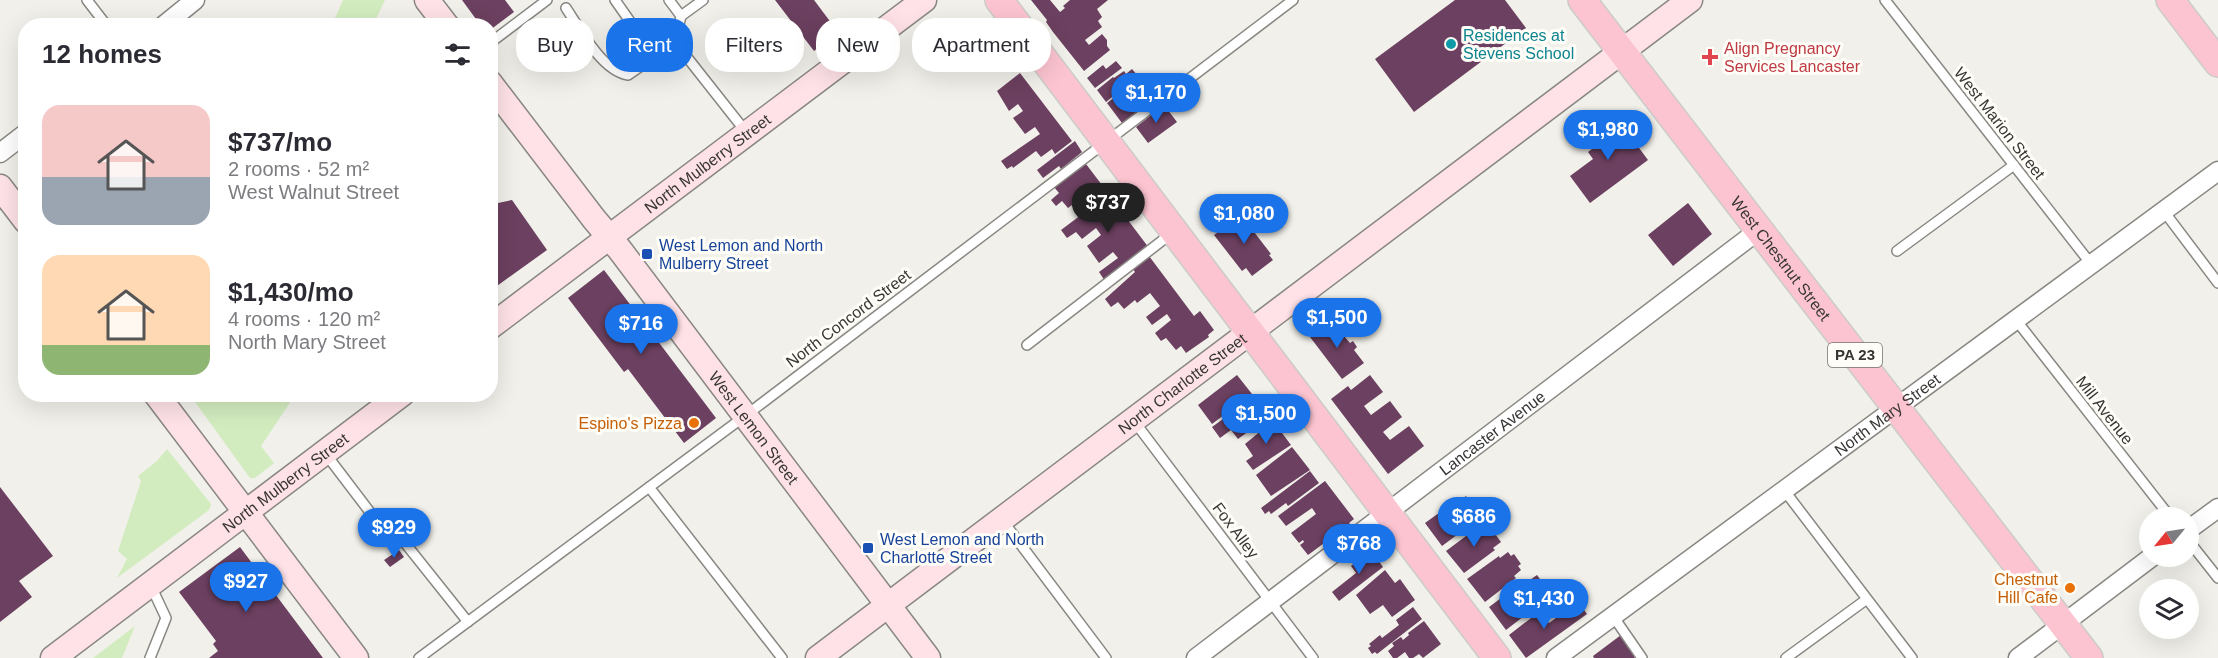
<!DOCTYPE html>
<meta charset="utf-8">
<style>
body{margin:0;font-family:Arial,sans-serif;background:#f7f7f7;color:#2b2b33;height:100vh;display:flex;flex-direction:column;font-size:22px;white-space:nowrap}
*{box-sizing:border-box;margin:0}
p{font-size:20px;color:#7c7c81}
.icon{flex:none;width:33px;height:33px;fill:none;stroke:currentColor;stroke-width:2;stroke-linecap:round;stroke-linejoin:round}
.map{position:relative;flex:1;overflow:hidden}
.side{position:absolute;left:18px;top:18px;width:480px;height:384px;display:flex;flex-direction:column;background:#fff;border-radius:24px;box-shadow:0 6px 24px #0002}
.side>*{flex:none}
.hud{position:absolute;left:516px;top:18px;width:570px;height:54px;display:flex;gap:12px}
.needle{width:39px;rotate:240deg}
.fabs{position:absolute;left:2139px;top:507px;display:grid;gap:12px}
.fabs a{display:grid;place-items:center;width:60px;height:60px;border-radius:50%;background:#fff;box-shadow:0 6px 24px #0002;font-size:30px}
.price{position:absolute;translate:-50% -51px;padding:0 14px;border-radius:21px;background:#1a73e8;color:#fff;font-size:20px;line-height:39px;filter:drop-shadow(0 2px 3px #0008)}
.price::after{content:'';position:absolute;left:50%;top:36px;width:18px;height:14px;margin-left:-9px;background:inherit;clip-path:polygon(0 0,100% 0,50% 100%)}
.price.active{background:#222;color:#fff}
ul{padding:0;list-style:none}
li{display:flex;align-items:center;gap:18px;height:150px;padding:0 24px}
li span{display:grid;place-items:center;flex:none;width:168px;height:120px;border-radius:18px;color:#555}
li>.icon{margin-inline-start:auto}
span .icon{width:72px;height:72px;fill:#fffc;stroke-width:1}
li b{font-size:26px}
h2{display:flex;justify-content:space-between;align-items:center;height:72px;padding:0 24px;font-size:26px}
.tag{padding:0 21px;border-radius:24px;background:#fff;box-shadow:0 6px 24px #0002;font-size:21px;line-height:54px}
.tag.active{background:#1a73e8;color:#fff}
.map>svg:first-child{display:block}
.green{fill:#d3ecbf}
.building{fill:#6c4060}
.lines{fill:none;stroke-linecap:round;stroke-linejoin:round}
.lane-casing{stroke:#898782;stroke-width:12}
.street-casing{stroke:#898782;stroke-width:21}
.secondary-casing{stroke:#898782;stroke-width:27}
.primary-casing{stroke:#cbcbca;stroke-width:30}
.lane{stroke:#fff;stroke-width:9}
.street{stroke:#fff;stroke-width:18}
.secondary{stroke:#fee2e7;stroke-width:24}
.primary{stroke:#fcc4d0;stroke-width:27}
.culture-dot{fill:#0f9aa8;stroke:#fffdf7;stroke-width:2}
.health-dot{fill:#e0444e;stroke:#fffdf7;stroke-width:2}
.transit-dot{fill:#1a4fb4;stroke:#fffdf7;stroke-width:2}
.food-dot{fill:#e8710a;stroke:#fffdf7;stroke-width:2}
.labels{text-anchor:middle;stroke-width:6;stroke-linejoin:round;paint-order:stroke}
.shield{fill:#fffdf7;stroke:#73726e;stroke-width:1.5}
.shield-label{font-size:15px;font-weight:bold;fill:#373634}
.culture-label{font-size:16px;fill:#0d838f;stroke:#fffdf7;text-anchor:start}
.health-label{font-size:16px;fill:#be3a42;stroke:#fffdf7;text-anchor:start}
.street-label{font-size:16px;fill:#373634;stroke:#fffdf7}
.transit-label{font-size:16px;fill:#164399;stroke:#fffdf7;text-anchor:start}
.food-label{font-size:16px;fill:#c56008;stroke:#fffdf7;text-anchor:end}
</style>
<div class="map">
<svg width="2218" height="658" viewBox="0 0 2218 658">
<rect width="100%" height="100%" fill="#f1f0ea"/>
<!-- green -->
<path class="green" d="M343,0H385L373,25H332Z
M190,395H295L261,446L274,463L255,478H250Z
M167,449L211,504L209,510L117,578L127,559L118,551L141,481L138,476L157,461Z
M135,626L122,658H93Z"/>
<!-- building -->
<path class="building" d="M462,0H505L514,12L490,30V26H481Z
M775,0H814L838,32L814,51Z
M1031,0H1050L1060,12L1065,8L1063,6L1070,0H1108L1097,9L1102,17L1098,21L1102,27L1085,40L1089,45L1102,34L1107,40V46L1110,50L1084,71L1053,32L1046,22L1047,20Z
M1455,0H1505L1526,28L1414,112L1375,59Z
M989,58L1006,60L1008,62L996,72L987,60Z
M1116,61L1122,68L1095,88L1087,78L1103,65L1106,69Z
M1132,69L1138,76L1106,102L1097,90L1113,77L1114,78L1124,71L1126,74Z
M1020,73L1072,141L1055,154L1052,149L1041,157L1036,151L1013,168L1012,166L1007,169L1001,161L1040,134L1035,127L1025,134L1013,118L1023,111L1018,104L1009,111L997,91Z
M1142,81L1147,88L1135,98L1139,103L1135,105L1139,110L1122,123L1107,103L1124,90L1127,93Z
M1164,105L1177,122L1148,143L1136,127Z
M1619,121L1648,160L1590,203L1570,176L1593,159L1588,152L1596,146L1587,134L1601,124L1607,131Z
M1075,141L1082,152L1061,169L1059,166L1043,178L1037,170Z
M1086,164L1105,189L1084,206L1080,199L1068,208L1062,201L1056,206L1051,200L1059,193L1054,187Z
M1106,191L1149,248L1105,281L1099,272L1118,258L1113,252L1099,263L1087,246L1101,235L1096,228L1082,239L1076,232L1067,238L1061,230L1085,212L1083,209Z
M512,200L547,250L490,291V210L498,203Z
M1688,203L1712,234L1673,266L1648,235Z
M1241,215L1271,254L1269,255L1273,260L1252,276L1246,268L1242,271L1214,235L1221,230L1219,226L1230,218L1233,221Z
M1149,256L1194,316L1200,311L1214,330L1208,335L1209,337L1186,353L1181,346L1176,350L1166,338L1161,341L1155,333L1171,320L1167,314L1152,325L1146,317L1160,306L1150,293L1137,303L1135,300L1124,309L1118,302L1111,307L1105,299L1135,272L1132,268Z
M604,270L716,418L684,443L628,369L624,372L568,298Z
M1334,318L1346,334L1344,336L1350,343L1353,341L1357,347L1354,350L1364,363L1342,379L1310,337Z
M1237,375L1252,394L1212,424L1198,405Z
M1370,375L1383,392L1364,406L1371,415L1390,401L1402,417L1383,432L1390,440L1409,426L1424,446L1388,474L1331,399L1348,386L1351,390Z
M1253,396L1271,419L1251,433L1249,431L1238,439L1231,430L1220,438L1212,427L1223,419L1225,421L1235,413L1233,411Z
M1273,421L1291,445L1253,470L1246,461L1253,456L1245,444Z
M1292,447L1310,470L1271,496L1256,475Z
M1310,471L1319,483L1288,506L1286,503L1271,514L1269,511L1265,514L1261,508Z
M1325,481L1354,519L1349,523L1350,524L1308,555L1300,545L1304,542L1303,540L1299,543L1291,533L1316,514L1312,508L1286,526L1278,516Z
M0,487L53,556L19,581L32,597L0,622Z
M1466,496L1470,502L1473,500L1475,504L1479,501L1483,506L1476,511L1479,515L1472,520L1473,523L1442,546L1425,523L1457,500L1458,502Z
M1487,523L1501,542L1493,548L1495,550L1464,573L1446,551L1478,527L1479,529Z
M240,547L323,658H209L218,651L213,644L216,641L179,592Z
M399,550L404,557L390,567L384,560Z
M1371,550L1383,567L1339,601L1332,592L1356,573L1351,566Z
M1508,552L1511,556L1514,554L1521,564L1518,566L1521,570L1514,576L1516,578L1485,602L1467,579L1499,556L1500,558Z
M1385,570L1395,583L1400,579L1415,600L1392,617L1383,605L1370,614L1356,595Z
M1537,575L1543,583L1528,594L1537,606L1506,630L1489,607L1520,584L1521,586Z
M1578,602L1587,614L1526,658L1509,635L1540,611L1549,623Z
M1413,607L1422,619L1377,654L1375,652L1372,654L1368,648L1371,646L1369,644L1380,635L1382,638L1399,625L1396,620Z
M1424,621L1441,644L1423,658L1419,654L1413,658H1409L1405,652L1397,658H1393L1388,651L1394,646L1392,643L1401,637L1403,640L1409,635L1408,633Z
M1621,635L1637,656L1634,658H1594L1593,656Z"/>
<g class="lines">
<!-- lane casing -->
<g class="lane-casing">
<path id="lane" d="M87,0L107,26
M615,0L655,57
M669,0L681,16
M1885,0L2091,264
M566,8C580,29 602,71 628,75L675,42L746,132
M675,42L681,16L703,0
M490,43L547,0
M2163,210L2218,283
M1897,251L2014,165
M2016,320L2171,518
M1027,345L1172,233
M1134,421L1313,658
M325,453L379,524L397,533L468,622
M649,487L782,658
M1784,490L1912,658
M1003,521L1106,658
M2188,540L2218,578
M1613,616L1642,658
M150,658L166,618L151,586
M419,658L745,416L1293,0
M1786,658L1867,599"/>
</g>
<!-- street casing -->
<g class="street-casing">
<g id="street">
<path d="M163,26L195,0"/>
<path d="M0,153L26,133"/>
<path d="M2188,530L2218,508"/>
<path id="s1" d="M1196,658L1759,230"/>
<path id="s2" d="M1556,658L2218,171"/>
<path d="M2018,658L2153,556"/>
</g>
</g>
<!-- secondary casing -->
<g class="secondary-casing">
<g id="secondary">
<path d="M427,0L447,26"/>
<path id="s3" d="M490,83L594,219L620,250L928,658"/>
<path d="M0,187L26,221"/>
<path id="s4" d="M490,327L924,0"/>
<path d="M156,394L356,658"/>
<path id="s5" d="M53,658L402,394"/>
<path id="s6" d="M818,658L1690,0"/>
</g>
</g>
<!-- primary casing -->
<g class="primary-casing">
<g id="primary">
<path d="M999,0L1497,658"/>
<path id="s7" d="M1582,0L2089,658"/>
<path d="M2170,0L2218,63"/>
</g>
</g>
<!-- lane -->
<use href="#lane" class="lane"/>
<!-- street -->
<use href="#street" class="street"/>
<!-- secondary -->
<use href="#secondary" class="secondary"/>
<!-- primary -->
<use href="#primary" class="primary"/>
</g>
<!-- markers -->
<circle class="culture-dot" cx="1451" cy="44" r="6"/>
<path class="health-dot" d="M1707 48h6v6h6v6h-6v6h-6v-6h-6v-6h6z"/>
<g class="transit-dot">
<rect x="641" y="248" width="12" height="12" rx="3"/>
<rect x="862" y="542" width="12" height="12" rx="3"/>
</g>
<g class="food-dot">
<circle cx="694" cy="423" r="6"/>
<circle cx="2070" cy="588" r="6"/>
</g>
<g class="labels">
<!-- shield labels -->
<rect class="shield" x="1828" y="343" width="54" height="24" rx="4.5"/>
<g class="shield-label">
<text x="1855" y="360">PA 23</text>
</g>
<!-- culture labels -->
<g class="culture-label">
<text x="1463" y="41">Residences at<tspan x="1463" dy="18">Stevens School</tspan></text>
</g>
<!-- health labels -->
<g class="health-label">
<text x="1724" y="54">Align Pregnancy<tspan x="1724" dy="18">Services Lancaster</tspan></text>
</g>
<!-- street labels -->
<g class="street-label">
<text transform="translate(2000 123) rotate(52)" y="6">West Marion Street</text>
<text dy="6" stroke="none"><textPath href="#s4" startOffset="272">North Mulberry Street</textPath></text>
<text dy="6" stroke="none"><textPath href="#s7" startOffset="326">West Chestnut Street</textPath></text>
<text transform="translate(848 318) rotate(-37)" y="6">North Concord Street</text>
<text dy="6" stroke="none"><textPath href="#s6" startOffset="456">North Charlotte Street</textPath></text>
<text transform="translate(2105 410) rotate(52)" y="6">Mill Avenue</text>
<text dy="6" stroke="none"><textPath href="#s2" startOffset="411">North Mary Street</textPath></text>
<text dy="6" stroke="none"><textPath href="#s3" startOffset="434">West Lemon Street</textPath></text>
<text dy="6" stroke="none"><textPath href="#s1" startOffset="372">Lancaster Avenue</textPath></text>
<text dy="6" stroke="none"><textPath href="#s5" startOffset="291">North Mulberry Street</textPath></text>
<text transform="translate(1236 530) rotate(53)" y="6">Fox Alley</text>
</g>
<!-- transit labels -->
<g class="transit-label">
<text x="659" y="251">West Lemon and North<tspan x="659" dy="18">Mulberry Street</tspan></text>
<text x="880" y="545">West Lemon and North<tspan x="880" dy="18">Charlotte Street</tspan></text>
</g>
<!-- food labels -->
<g class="food-label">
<text x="682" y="429">Espino's Pizza</text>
<text x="2058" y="585">Chestnut<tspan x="2058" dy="18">Hill Cafe</tspan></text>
</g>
</g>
</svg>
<div class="fabs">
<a><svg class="needle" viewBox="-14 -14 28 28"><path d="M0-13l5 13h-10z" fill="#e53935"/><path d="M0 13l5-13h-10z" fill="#7c7c81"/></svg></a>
<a><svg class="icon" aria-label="layers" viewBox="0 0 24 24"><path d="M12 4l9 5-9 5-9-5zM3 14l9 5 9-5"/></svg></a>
</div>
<b class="price" style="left:1156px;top:124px">$1,170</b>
<b class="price" style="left:1608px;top:161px">$1,980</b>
<b class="price active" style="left:1108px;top:234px">$737</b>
<b class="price" style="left:1244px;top:245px">$1,080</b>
<b class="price" style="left:1337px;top:349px">$1,500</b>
<b class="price" style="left:641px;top:355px">$716</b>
<b class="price" style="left:1266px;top:445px">$1,500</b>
<b class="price" style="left:1474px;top:548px">$686</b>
<b class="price" style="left:394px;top:559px">$929</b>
<b class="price" style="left:1359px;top:575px">$768</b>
<b class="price" style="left:246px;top:613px">$927</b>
<b class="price" style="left:1544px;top:630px">$1,430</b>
<div class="hud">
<a class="tag">Buy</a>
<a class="tag active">Rent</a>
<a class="tag">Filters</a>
<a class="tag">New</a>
<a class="tag">Apartment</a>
</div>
<section class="side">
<h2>12 homes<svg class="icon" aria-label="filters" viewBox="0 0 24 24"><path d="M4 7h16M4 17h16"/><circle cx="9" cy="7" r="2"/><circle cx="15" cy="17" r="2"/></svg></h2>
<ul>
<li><span style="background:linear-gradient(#f6c9c9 60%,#9aa5b1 0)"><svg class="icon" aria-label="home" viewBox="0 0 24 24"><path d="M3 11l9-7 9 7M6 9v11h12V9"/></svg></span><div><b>$737/mo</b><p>2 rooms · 52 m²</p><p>West Walnut Street</p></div></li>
<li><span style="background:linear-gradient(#ffd9b3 75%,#8fb573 0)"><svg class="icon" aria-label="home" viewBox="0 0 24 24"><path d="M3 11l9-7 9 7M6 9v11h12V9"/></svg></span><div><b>$1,430/mo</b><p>4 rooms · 120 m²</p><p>North Mary Street</p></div></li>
</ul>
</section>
</div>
